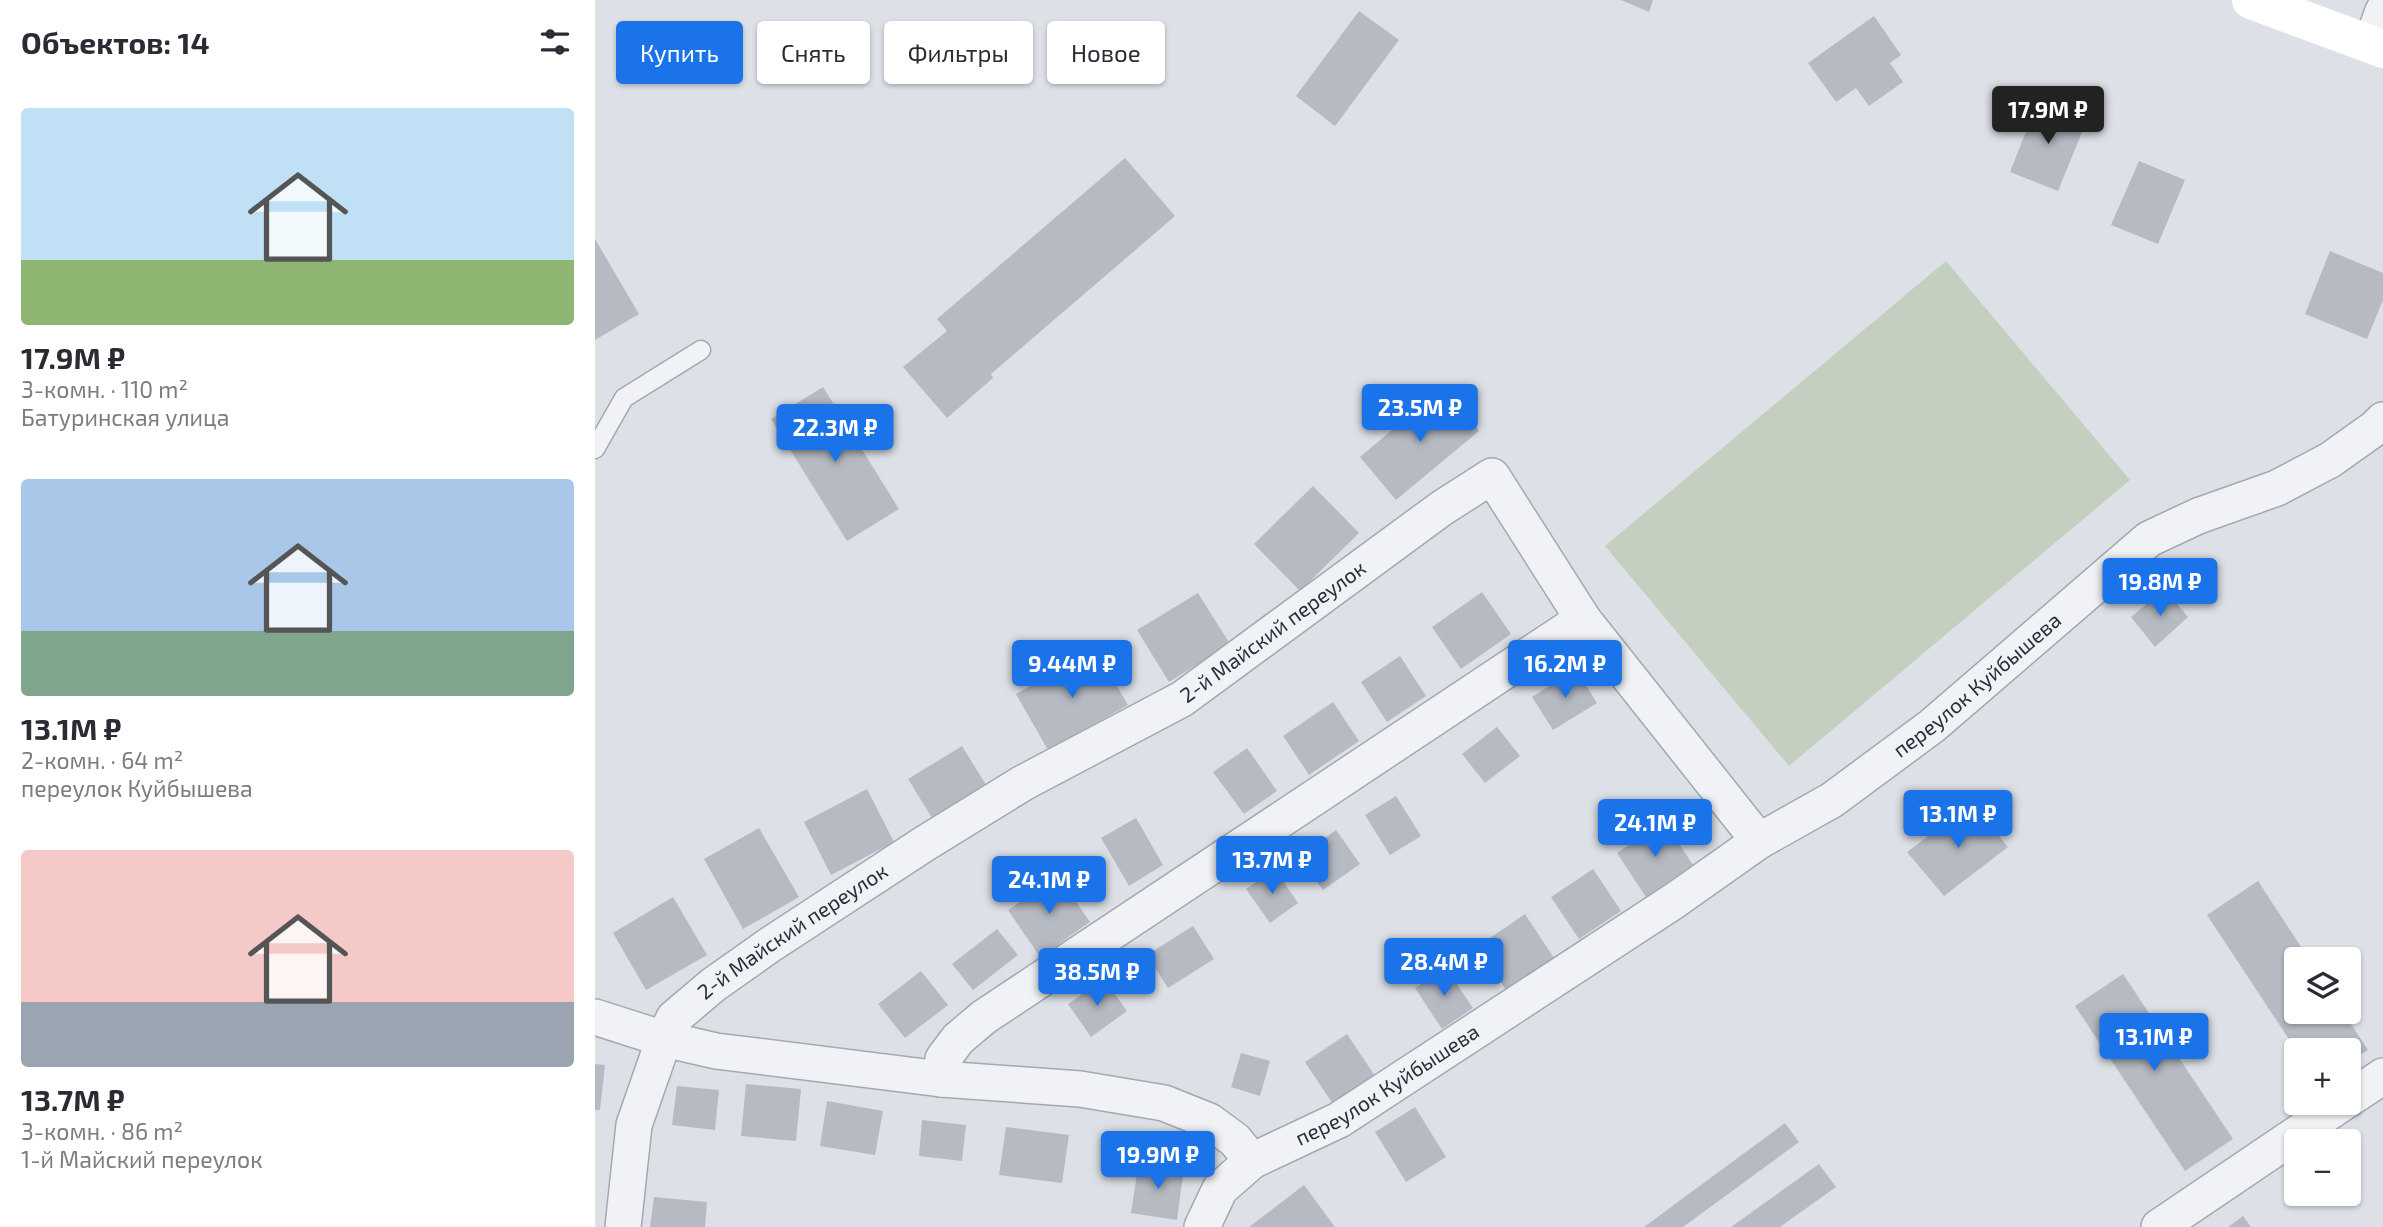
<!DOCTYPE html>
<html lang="ru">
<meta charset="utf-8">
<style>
body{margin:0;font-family:"Exo 2",sans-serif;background:#f7f7f7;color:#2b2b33;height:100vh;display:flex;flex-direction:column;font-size:26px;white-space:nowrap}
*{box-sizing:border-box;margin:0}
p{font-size:23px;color:#7c7c81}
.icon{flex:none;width:38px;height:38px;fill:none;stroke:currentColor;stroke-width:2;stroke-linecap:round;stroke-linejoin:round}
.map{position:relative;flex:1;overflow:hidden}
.sheet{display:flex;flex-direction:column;background:#fff;width:595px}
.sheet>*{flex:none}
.hud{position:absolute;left:21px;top:21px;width:665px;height:63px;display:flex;gap:14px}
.buttons{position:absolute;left:1689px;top:947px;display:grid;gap:14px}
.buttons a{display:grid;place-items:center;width:77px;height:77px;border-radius:7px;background:#fff;box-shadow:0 2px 5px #0004;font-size:35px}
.price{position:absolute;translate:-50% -60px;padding:0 16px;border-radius:7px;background:#1a73e8;color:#fff;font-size:23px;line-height:46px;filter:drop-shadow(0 2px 4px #0008)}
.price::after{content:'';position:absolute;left:50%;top:42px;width:21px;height:16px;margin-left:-10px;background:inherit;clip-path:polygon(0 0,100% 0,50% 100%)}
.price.selected{background:#222;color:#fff}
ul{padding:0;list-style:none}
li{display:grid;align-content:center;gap:14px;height:371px;padding:0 21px}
li span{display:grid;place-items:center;height:217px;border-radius:7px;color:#555}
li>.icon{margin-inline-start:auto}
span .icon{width:126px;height:126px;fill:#fffc;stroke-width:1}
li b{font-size:30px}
h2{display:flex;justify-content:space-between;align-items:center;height:84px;padding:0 21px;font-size:30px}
.tag{padding:0 24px;border-radius:7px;background:#fff;box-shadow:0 2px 5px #0004;font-size:24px;line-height:63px}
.tag.selected{background:#1a73e8;color:#fff}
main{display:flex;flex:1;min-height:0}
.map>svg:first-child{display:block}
.green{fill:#c3d0bf}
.building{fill:#b5bac3}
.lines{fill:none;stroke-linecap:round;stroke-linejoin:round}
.lane-casing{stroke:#a3a8b1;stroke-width:21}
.street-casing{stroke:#a3a8b1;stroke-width:38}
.lane{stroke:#f0f2f5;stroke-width:18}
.street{stroke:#f0f2f5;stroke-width:35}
.secondary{stroke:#fff;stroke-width:38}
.labels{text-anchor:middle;stroke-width:7;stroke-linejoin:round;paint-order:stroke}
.street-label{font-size:21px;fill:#272f3d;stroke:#edf0f4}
</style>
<main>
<section class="sheet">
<h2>Объектов: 14<svg class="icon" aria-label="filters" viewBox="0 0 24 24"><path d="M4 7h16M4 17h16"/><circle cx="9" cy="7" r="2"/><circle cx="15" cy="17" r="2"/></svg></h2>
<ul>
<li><span style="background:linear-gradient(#bfe0f5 70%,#8fb573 0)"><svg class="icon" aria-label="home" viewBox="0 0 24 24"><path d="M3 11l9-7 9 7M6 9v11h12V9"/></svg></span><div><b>17.9M ₽</b><p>3-комн. · 110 m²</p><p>Батуринская улица</p></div></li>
<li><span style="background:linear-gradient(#a9c7e8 70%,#7fa58c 0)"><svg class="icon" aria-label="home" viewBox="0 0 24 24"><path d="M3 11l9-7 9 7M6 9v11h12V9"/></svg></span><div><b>13.1M ₽</b><p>2-комн. · 64 m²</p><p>переулок Куйбышева</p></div></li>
<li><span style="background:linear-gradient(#f6c9c9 70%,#9aa5b1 0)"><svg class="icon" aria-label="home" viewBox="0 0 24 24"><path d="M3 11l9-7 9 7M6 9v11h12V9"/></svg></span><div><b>13.7M ₽</b><p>3-комн. · 86 m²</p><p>1-й Майский переулок</p></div></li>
</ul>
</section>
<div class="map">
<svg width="1788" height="1227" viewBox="0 0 1788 1227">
<rect width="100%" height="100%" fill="#dde1e7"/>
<!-- green -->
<path class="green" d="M1351,261L1535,480L1194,766L1010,546Z"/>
<!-- building -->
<path class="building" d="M1026,0H1058L1054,12Z
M764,11L804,40L740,126L701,96Z
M1279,16L1306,55L1295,63L1308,82L1274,106L1261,88L1241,102L1213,63Z
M1443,101L1492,120L1463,191L1415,172Z
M530,158L580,216L396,374L398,378L352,418L308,367L352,331L342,319Z
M1544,161L1590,180L1563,244L1516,225Z
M0,239L44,314L0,340Z
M1735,251L1788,273V300L1772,339L1710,314Z
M228,387L304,509L252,541L176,419Z
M848,387L884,431L801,500L765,457Z
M718,486L764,533L705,591L659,544Z
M1570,589L1593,617L1560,647L1536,617Z
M887,592L916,634L866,669L837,627Z
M603,593L635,644L574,682L542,630Z
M501,649L533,705L453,750L421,694Z
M805,656L831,696L792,722L766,682Z
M981,669L1002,703L958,730L937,697Z
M738,702L764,741L714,775L688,736Z
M902,727L925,756L890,783L867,754Z
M367,746L393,788L339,821L313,779Z
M652,748L682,791L649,814L618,772Z
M272,789L299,842L236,875L209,822Z
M801,796L826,836L795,855L770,815Z
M1377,803L1413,847L1349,896L1312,852Z
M541,818L568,865L534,886L506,838Z
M1069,821L1098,865L1051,897L1022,853Z
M164,828L204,897L148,929L109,859Z
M741,830L765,864L728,890L704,857Z
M680,869L703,903L675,923L651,889Z
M998,869L1026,911L984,939L956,897Z
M463,876L495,922L445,957L413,910Z
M1663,881L1714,959H1701V1012H1748L1773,1050L1754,1062V1050H1701L1612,915Z
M78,897L112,955L51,990L18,933Z
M930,914L959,958L911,990L882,947Z
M598,926L619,959L573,988L552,955Z
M402,929L423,955L378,990L357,964Z
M851,968L878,1008L847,1029L820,988Z
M326,971L353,1005L310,1038L283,1004Z
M1528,974L1638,1139L1590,1171L1480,1006Z
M509,979L532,1011L496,1037L473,1004Z
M752,1034L780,1076L738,1104L710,1062Z
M646,1053L675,1061L665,1096L636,1087Z
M0,1064L10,1065L5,1110H0Z
M151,1084L206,1089L201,1141L146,1136Z
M82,1086L124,1090L120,1130L77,1125Z
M232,1101L288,1111L280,1155L225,1146Z
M820,1107L851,1157L811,1182L780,1132Z
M327,1120L371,1125L367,1161L324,1156Z
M1190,1123L1204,1142L1088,1227H1049Z
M411,1127L474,1135L467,1183L404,1175Z
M544,1161L589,1168L582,1220L536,1213Z
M1224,1164L1241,1187L1185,1227H1136Z
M709,1185L740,1227H654Z
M59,1197L112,1202L110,1227H55Z
M1648,1216L1656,1227H1633Z"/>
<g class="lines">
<!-- lane casing -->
<g class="lane-casing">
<path id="lane" d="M0,449L29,398L106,350"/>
</g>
<!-- street casing -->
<g class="street-casing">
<g id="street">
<path d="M1776,44L1788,11"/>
<path d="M0,1017L69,1039L121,1051L346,1079L485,1089L569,1103L614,1121L640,1140L657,1161"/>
<path d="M346,1079L348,1059L363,1039L389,1017L988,619"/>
<path d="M1754,1099L1788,1076"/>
<path id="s1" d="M28,1227L39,1125L69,1039L79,1018L118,985L176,944L329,844L428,783L587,699L847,508L897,476L988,619L1164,841"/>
<path id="s2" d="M607,1227L625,1189L657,1161L744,1120L1079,901L1164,841L1237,800L1337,726L1554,539L1603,516L1682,488L1735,460L1780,428L1788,420"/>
<path d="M1564,1227L1749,1102"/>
</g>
</g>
<!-- lane -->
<use href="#lane" class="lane"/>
<!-- street -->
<use href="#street" class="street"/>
<!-- secondary -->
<path class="secondary" d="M1656,0L1788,49"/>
</g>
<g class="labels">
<!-- street labels -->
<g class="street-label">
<text dy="7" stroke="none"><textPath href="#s1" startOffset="931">2-й Майский переулок</textPath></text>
<text dy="7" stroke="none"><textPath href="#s2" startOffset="954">переулок Куйбышева</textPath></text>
<text dy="7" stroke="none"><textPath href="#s1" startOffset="364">2-й Майский переулок</textPath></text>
<text dy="7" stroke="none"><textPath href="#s2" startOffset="240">переулок Куйбышева</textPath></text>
</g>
</g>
</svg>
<div class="buttons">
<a><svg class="icon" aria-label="layers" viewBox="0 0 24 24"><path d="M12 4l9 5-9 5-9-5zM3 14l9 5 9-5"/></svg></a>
<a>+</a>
<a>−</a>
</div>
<b class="price selected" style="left:1453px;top:146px">17.9M ₽</b>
<b class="price" style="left:825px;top:444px">23.5M ₽</b>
<b class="price" style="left:240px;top:464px">22.3M ₽</b>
<b class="price" style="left:1565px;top:618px">19.8M ₽</b>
<b class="price" style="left:477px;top:700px">9.44M ₽</b>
<b class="price" style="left:970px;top:700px">16.2M ₽</b>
<b class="price" style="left:1363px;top:850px">13.1M ₽</b>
<b class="price" style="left:1060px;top:859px">24.1M ₽</b>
<b class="price" style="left:677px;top:896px">13.7M ₽</b>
<b class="price" style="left:454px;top:916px">24.1M ₽</b>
<b class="price" style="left:849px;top:998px">28.4M ₽</b>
<b class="price" style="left:502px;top:1008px">38.5M ₽</b>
<b class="price" style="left:1559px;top:1073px">13.1M ₽</b>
<b class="price" style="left:563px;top:1191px">19.9M ₽</b>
<div class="hud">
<a class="tag selected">Купить</a>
<a class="tag">Снять</a>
<a class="tag">Фильтры</a>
<a class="tag">Новое</a>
</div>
</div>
</main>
